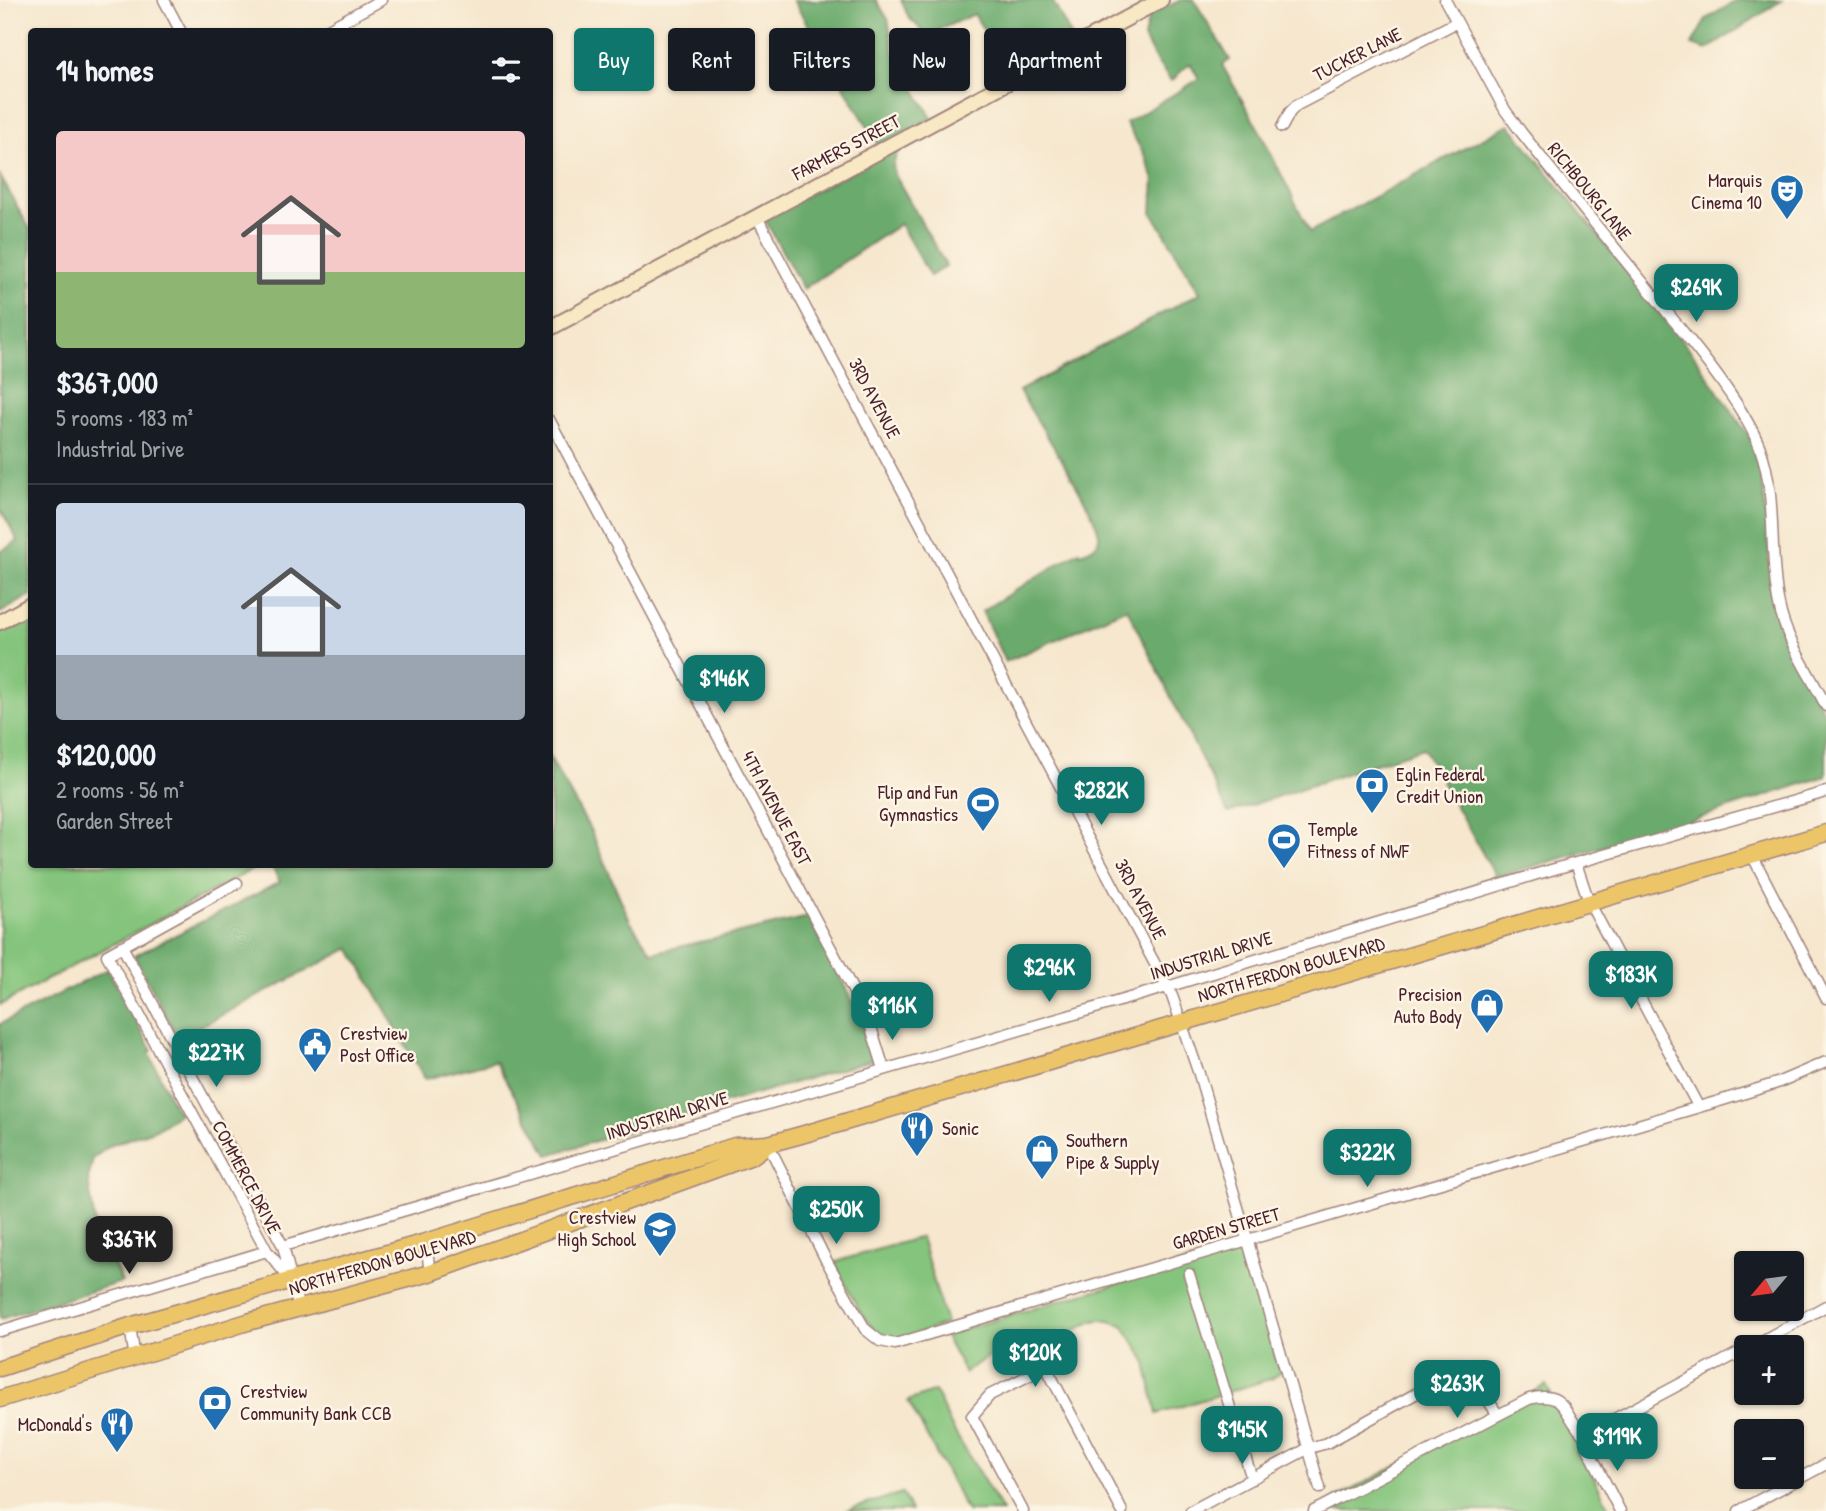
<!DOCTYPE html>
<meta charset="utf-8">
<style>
body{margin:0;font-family:"Patrick Hand",sans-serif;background:#20242c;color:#f1f3f6;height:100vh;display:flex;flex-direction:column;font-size:26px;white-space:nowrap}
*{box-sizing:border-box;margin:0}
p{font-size:23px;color:#9ea1a6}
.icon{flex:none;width:38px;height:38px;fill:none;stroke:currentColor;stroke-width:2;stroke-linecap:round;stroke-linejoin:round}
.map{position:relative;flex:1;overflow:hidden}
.side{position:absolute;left:28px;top:28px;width:525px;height:840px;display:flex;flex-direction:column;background:#171b24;border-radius:7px;box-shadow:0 2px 5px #0004}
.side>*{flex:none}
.top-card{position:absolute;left:574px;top:28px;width:665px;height:63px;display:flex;gap:14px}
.needle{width:46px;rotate:241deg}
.fabs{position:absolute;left:1734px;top:1251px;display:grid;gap:14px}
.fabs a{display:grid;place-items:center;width:70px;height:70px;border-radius:7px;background:#171b24;box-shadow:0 2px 5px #0004;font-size:35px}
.price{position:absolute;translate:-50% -60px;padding:0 16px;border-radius:14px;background:#0f766e;color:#fff;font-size:23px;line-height:46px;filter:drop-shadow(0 2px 4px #0008)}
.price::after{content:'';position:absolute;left:50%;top:42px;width:21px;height:16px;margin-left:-10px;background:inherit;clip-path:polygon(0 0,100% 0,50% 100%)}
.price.active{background:#222;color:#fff}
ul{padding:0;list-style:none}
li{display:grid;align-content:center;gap:14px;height:371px;padding:0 28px}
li+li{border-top:2px solid #363941}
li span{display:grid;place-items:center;height:217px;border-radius:7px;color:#555}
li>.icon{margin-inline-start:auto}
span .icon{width:126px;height:126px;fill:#fffc;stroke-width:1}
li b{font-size:30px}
h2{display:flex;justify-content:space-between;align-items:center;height:84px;padding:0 28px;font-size:30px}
.chip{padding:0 24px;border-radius:7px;background:#171b24;box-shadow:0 2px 5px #0004;font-size:24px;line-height:63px}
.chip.active{background:#0f766e;color:#fff}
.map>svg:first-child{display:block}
.green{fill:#84c47c;stroke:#677254;stroke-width:2}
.forest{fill:#6baa6c;stroke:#5a644c;stroke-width:2}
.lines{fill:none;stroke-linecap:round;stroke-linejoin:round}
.street-casing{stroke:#a0837c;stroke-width:13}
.secondary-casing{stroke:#a0837c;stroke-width:18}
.primary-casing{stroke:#a0837c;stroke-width:19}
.street{stroke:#fff;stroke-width:10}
.secondary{stroke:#f8e8c3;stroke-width:14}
.primary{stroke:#edc569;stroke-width:16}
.labels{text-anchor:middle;stroke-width:5;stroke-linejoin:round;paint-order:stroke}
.street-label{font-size:19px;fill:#4a1f2b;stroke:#fcf5e5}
.poi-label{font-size:19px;fill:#4a1f2b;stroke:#fcf5e5;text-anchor:start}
</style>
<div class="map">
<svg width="1826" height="1511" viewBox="0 0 1826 1511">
<rect width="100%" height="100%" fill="#fcf5e5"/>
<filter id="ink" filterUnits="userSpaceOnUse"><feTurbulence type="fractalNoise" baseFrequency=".0143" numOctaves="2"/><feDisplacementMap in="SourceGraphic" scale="14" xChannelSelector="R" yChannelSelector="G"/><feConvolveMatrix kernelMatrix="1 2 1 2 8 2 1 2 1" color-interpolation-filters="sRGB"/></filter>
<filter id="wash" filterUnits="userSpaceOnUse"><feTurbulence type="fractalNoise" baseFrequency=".00686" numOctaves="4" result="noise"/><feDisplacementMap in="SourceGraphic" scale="28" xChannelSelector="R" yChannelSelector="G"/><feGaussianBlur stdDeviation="1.57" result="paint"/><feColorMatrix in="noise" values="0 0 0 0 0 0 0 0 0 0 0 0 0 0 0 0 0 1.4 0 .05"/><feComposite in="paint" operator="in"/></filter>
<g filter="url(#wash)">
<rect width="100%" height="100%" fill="#f6e7ce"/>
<!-- green -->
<path class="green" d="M31,614L32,864H250L253,869L0,1005V631Z
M921,1237L946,1324C930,1329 909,1339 893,1338C867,1338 845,1282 834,1262Z
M1244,1246L1280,1372L1273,1378L1157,1414L1145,1359L1123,1325C1116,1323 1108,1320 1101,1320C1088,1320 1074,1333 1061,1337C1027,1346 992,1348 965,1373L944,1335Z
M1546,1385L1611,1511H1312L1505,1409Z
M935,1391L951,1426L1002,1511H967L908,1401Z
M902,1493L911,1511H845Z"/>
<!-- forest -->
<path class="forest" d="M793,0H876L888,19L894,54L932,118L879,146Z
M901,0H1052L1074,41L1011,75L974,14L927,35L909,18Z
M1181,0H1194L1230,60L1222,65L1258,128L1310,232L1509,124L1693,354L1750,438L1759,467L1764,494L1773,605L1786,641L1826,716V776L1666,829L1496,877L1423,748L1228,813L1127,608L1005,662L982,611L1079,551L1080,553C1089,550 1098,547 1099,537C1101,518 1033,414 1019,391L1200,293L1152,212L1154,180L1145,156L1126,123L1199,79L1191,64C1182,67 1179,76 1171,81L1155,59L1144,38L1149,15Z
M1738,0H1782L1707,50L1692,45L1706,19Z
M899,146L893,166L895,175L946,266L930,276L900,224L803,289L764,218Z
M0,176L31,231V595L0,613V552L18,541L0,508Z
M550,758L591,831L630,921L652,953L809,917L856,1008L875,1059L548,1155L495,1061L425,1079L350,948L178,1038L134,956L280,882L271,865L550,864Z
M108,969L152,1051L149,1053L174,1106L180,1113L156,1129L111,1145L93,1158L88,1180L95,1223L122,1282L0,1319V1024Z"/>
</g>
<g filter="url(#ink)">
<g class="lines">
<!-- street casing -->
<g class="street-casing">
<path id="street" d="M164,0L181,32
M1445,0L1505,110L1521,132C1570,194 1621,255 1671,317C1700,353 1744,406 1760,448C1778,497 1768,554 1779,605C1786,641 1810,674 1826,706
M323,32L381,0
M1282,127L1290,112L1297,105L1457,22
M757,217L1172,996L1199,1074L1320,1488
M550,421L843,971L870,1024L884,1069
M1752,855L1826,998
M1576,863L1589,902L1698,1106
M237,883L107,955L267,1251L290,1279
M122,946L283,1246L299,1309
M768,1144L826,1260L865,1329L880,1341L895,1344L1726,1099L1777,1083L1826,1062
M426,1242L430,1273
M283,1246L1167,987L1537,874L1826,792
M1189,1274L1252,1479
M130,1326L135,1359
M0,1331L267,1251
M1749,1348L1826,1306
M1587,1438L1591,1433L1607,1423L1746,1349
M1587,1438L1586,1445L1620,1511
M1023,1511L972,1416L990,1395L1046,1367L1122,1511
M1191,1511L1309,1448L1327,1443L1453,1373L1471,1375L1498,1415
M1314,1511L1529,1399C1570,1389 1563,1419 1587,1438
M1739,1511L1826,1464"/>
</g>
<!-- secondary casing -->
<g class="secondary-casing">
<path id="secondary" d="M550,328L1161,0
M0,622L32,604"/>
</g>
<!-- primary casing -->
<g class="primary-casing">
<path id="primary" d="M0,1368L130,1326L426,1242L735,1146L768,1144L801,1135L1826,833
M0,1399L248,1322L430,1273L752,1156L767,1145"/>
</g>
<!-- street -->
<use href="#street" class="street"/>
<!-- secondary -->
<use href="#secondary" class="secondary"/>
<!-- primary -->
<use href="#primary" class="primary"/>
</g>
</g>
<!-- icons -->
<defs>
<g id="theatre-pin" transform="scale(1.75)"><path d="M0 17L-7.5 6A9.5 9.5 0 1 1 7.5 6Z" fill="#1f6fb2" stroke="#fcf5e5"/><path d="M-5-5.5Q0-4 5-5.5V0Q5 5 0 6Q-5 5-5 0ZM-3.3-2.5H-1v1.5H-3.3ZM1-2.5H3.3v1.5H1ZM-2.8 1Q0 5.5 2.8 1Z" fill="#fff"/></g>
<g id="bank-pin" transform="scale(1.75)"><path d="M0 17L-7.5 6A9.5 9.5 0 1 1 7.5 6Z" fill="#1f6fb2" stroke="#fcf5e5"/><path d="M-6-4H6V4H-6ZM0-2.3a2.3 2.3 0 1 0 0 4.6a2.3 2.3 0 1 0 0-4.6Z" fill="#fff"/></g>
<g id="stadium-pin" transform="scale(1.75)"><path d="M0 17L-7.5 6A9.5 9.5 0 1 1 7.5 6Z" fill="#1f6fb2" stroke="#fcf5e5"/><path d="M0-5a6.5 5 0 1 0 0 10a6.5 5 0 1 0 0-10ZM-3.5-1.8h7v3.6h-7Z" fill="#fff"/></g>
<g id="shop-pin" transform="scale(1.75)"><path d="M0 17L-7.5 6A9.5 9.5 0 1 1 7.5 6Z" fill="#1f6fb2" stroke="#fcf5e5"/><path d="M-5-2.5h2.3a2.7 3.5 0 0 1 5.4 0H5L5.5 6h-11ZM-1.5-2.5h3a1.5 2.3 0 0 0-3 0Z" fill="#fff"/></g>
<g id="civic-pin" transform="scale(1.75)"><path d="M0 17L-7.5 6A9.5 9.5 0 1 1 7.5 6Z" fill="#1f6fb2" stroke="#fcf5e5"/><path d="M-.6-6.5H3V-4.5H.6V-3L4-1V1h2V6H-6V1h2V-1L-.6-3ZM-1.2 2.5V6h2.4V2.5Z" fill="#fff"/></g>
<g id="restaurant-pin" transform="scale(1.75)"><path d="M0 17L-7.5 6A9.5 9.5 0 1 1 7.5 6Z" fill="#1f6fb2" stroke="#fcf5e5"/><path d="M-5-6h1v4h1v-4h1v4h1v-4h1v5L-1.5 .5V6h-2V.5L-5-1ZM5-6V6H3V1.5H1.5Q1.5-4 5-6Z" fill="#fff"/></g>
<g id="school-pin" transform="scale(1.75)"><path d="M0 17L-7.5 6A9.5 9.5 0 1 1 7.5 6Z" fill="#1f6fb2" stroke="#fcf5e5"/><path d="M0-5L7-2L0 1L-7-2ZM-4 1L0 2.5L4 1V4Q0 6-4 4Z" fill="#fff"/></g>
</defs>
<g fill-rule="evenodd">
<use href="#theatre-pin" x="1787" y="191"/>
<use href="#bank-pin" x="1372" y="785"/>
<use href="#stadium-pin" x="983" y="803"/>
<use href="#stadium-pin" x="1284" y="840"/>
<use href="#shop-pin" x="1487" y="1005"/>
<use href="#civic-pin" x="315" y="1044"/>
<use href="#restaurant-pin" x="917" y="1128"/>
<use href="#shop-pin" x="1042" y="1151"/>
<use href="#school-pin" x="660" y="1228"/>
<use href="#bank-pin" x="215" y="1402"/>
<use href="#restaurant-pin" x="117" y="1424"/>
</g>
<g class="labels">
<!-- street labels -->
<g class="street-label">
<text transform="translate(1357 54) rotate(-27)" y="7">TUCKER LANE</text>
<text transform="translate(846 147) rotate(-28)" y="7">FARMERS STREET</text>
<text transform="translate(1590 191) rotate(51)" y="7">RICHBOURG LANE</text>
<text transform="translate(875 398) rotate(62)" y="7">3RD AVENUE</text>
<text transform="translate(777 808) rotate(62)" y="7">4TH AVENUE EAST</text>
<text transform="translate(1141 899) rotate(62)" y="7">3RD AVENUE</text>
<text transform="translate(1211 955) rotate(-17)" y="7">INDUSTRIAL DRIVE</text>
<text transform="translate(1291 969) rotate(-16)" y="7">NORTH FERDON BOULEVARD</text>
<text transform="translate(667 1115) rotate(-17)" y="7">INDUSTRIAL DRIVE</text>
<text transform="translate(247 1177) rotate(62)" y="7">COMMERCE DRIVE</text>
<text transform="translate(1226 1228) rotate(-16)" y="7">GARDEN STREET</text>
<text transform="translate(382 1262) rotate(-16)" y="7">NORTH FERDON BOULEVARD</text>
</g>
<!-- poi labels -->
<g class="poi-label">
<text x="1762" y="187" text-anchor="end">Marquis<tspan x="1762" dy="22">Cinema 10</tspan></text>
<text x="1396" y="781">Eglin Federal<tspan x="1396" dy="22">Credit Union</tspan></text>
<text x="958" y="799" text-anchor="end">Flip and Fun<tspan x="958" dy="22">Gymnastics</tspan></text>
<text x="1308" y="836">Temple<tspan x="1308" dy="22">Fitness of NWF</tspan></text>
<text x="1462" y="1001" text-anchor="end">Precision<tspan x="1462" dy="22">Auto Body</tspan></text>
<text x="340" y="1040">Crestview<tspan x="340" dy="22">Post Office</tspan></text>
<text x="942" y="1135">Sonic</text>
<text x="1066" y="1147">Southern<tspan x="1066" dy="22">Pipe &amp; Supply</tspan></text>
<text x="636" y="1224" text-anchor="end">Crestview<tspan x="636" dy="22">High School</tspan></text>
<text x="240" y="1398">Crestview<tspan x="240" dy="22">Community Bank CCB</tspan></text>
<text x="92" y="1431" text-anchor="end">McDonald's</text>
</g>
</g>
</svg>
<div class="fabs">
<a><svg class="needle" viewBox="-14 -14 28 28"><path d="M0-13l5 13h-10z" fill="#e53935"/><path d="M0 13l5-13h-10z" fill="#9ea1a6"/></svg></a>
<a>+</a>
<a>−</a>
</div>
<b class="price" style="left:1696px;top:324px">$269K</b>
<b class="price" style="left:724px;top:715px">$146K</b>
<b class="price" style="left:1101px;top:827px">$282K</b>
<b class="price" style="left:1049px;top:1004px">$296K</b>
<b class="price" style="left:1631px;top:1011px">$183K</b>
<b class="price" style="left:892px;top:1042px">$116K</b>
<b class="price" style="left:216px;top:1089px">$227K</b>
<b class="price" style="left:1367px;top:1189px">$322K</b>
<b class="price" style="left:836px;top:1246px">$250K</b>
<b class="price active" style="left:129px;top:1276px">$367K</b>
<b class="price" style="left:1035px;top:1389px">$120K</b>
<b class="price" style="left:1457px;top:1420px">$263K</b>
<b class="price" style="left:1242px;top:1466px">$145K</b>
<b class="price" style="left:1617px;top:1473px">$119K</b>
<div class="top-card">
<a class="chip active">Buy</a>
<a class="chip">Rent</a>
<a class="chip">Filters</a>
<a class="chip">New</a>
<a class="chip">Apartment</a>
</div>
<section class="side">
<h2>14 homes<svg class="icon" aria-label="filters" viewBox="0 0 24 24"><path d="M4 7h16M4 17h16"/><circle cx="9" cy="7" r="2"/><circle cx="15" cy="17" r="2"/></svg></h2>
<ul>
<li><span style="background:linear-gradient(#f6c9c9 65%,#8fb573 0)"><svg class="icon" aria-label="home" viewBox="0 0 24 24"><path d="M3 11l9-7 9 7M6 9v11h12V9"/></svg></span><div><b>$367,000</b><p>5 rooms · 183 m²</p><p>Industrial Drive</p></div></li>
<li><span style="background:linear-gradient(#c9d6e8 70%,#9aa5b1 0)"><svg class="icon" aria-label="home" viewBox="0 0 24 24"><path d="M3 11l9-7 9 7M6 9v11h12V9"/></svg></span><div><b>$120,000</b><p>2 rooms · 56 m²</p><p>Garden Street</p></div></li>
</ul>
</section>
</div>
